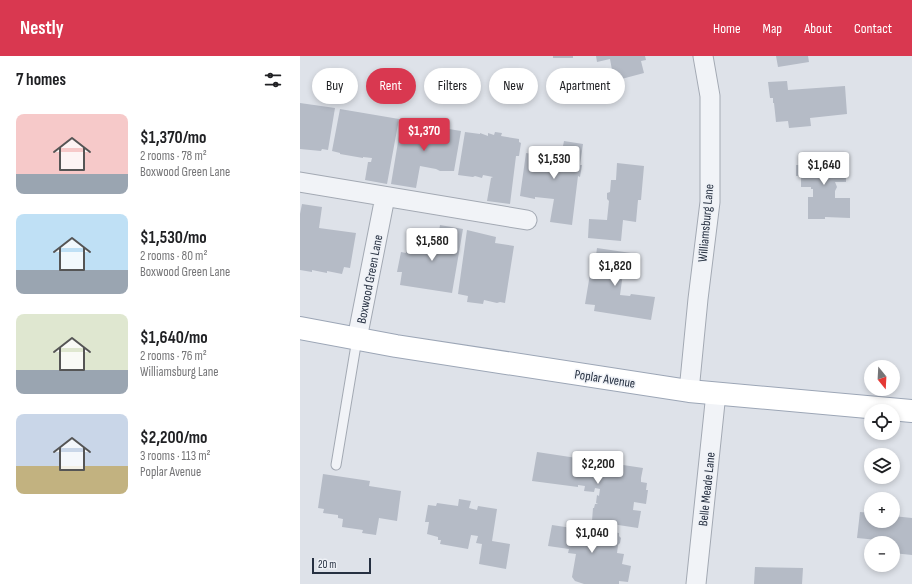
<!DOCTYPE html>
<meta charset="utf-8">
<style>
body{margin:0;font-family:"Sofia Sans Condensed",sans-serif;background:#f6f6f6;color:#202124;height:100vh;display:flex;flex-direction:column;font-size:15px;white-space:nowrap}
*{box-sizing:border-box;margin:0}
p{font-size:13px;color:#757577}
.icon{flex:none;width:22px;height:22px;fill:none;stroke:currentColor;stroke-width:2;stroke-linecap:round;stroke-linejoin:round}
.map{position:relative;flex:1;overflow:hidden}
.side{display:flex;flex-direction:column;background:#fff;width:300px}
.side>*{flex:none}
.banner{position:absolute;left:12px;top:12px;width:380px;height:36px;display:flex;gap:8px}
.needle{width:26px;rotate:162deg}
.controls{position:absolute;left:564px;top:304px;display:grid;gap:8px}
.controls a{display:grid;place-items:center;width:36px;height:36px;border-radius:50%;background:#fff;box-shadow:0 2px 6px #0003;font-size:20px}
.scale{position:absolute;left:12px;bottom:10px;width:59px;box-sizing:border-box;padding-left:4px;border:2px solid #263041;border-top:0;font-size:11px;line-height:14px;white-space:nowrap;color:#263041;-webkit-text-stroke:3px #eef1f6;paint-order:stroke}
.price{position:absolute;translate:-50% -34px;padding:0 9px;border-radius:4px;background:#fff;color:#222;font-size:13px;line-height:26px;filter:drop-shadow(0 1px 2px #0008)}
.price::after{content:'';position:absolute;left:50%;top:24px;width:12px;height:9px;margin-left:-6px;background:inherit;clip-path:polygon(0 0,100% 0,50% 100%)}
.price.current{background:#d93850;color:#fff}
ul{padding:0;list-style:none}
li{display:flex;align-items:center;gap:12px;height:100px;padding:0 16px}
li span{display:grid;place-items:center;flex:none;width:112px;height:80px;border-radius:8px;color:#555}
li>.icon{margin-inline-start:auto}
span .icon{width:48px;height:48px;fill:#fffc;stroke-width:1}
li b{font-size:17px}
h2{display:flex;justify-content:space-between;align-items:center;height:48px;padding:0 16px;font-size:17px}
.pill{padding:0 14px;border-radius:18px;background:#fff;box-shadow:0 2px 6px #0003;font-size:14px;line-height:36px}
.pill.current{background:#d93850;color:#fff}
header{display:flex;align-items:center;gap:24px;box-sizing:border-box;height:56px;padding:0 20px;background:#d93850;color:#fff}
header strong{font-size:19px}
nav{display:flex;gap:22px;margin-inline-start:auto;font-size:14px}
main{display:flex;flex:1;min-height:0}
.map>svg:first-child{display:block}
.building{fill:#b5bbc6}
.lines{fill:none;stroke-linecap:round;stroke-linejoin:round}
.service-casing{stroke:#a3a9b3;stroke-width:11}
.minor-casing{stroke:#a3a9b3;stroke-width:21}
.primary-casing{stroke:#9ca6b6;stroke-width:24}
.service{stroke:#f1f3f7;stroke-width:9}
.minor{stroke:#f1f3f7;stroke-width:19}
.primary{stroke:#fff;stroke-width:22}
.labels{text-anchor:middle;stroke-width:3;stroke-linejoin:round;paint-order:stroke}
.street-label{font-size:13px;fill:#263041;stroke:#eef1f6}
</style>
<header>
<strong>Nestly</strong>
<nav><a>Home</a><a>Map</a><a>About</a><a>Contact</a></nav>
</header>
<main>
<section class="side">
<h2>7 homes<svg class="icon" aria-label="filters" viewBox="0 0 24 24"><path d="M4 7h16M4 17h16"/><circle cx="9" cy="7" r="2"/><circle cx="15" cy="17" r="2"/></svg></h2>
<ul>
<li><span style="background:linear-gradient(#f6c9c9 75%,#9aa5b1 0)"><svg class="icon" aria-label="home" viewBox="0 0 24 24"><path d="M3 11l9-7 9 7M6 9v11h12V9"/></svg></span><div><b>$1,370/mo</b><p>2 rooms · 78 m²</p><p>Boxwood Green Lane</p></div></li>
<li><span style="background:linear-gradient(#bfe0f5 70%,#9aa5b1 0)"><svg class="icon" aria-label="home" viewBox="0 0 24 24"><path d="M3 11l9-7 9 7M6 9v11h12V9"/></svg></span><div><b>$1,530/mo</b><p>2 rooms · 80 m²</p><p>Boxwood Green Lane</p></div></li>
<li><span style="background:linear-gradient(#dfe7d0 70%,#9aa5b1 0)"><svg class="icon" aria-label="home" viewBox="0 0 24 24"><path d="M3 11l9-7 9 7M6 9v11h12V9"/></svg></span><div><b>$1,640/mo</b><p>2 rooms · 76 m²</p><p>Williamsburg Lane</p></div></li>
<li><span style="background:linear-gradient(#c9d6e8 65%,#c2b280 0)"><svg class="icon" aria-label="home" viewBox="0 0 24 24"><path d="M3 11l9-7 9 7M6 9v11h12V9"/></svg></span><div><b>$2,200/mo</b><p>3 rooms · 113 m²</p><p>Poplar Avenue</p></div></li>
</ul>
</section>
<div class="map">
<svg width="612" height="528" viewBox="0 0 612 528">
<rect width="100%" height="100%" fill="#dee2e9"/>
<!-- building -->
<path class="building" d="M253,0H273V2H253Z
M296,0H345L346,4L341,5L344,17L314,25L310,3L297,6Z
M476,0H508L509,6L478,11Z
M487,25L488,34L545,30L547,58L510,62L511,70L489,72L488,65L476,66L474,47H473V42H470L468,26Z
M0,47L35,52L28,94L22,93L21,95L0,93Z
M40,53L99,63L87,128L65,124L68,106H71L72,102L63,101V102L40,98V97L32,95Z
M109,65L125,67V69L161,75L154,115H140L136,113L120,110L116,132L91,128L100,74L105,75L107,66Z
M165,76L180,78V77L188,80V77L194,79L195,76L202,77L201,80L219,83V86L221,87L219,100H216L210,148L187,145L191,122L193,121L183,119L182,122L175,120L173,121L158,119Z
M264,85L283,88L280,109H282L280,121L278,120L272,169L250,166L254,143L235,141V143L220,140L226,97L240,99V97L251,99V97L261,100Z
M501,98L531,99V103L546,102V126H535L537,131L535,135V142H550V162L525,161V163H508V141H513V133H511V131H501V120H496V109H501Z
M317,107L344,110L341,144H338L336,166L323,164L321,185L288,182L289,163L307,164L309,145L307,143V137L310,136L311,124H316Z
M2,148L22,151L19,172L56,177L50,212L44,211L42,218L27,215V217L12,214V216L0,214V158Z
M140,169L163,173L152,237L100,229L102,216H97L101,196L106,197L107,187L138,192L136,191Z
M167,174L196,181L195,187L214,190L205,247L200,246L197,247L184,244L183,248L167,246L168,240L158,238Z
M297,192L331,197L329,211L324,210L320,239L330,240L331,238L355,241L351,264L294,255L295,249L285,248L292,206L295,207Z
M237,396L343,412L341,422V426L347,427L346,434H348L346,448L334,446L333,454L341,455L338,472L292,465L293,452H294L295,448H298L296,447L297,439L299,440L300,433L295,432L294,436L284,435L285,430L278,429V431L232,425Z
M23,418L70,425L69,430L101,435L97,465L79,462L76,479L62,477L63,474L42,471L43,463L38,462V459L23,457L24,453L18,452Z
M159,443L171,445L169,452L177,454L178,450L197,453L192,485L210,488L206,513L179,508L182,488L176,487L178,480L171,479L168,493L140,488L141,484H138V481L127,478L129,466H125L128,449L136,450L137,447L158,450Z
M560,456L571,457V465H593V460L612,462V499L593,497V487H577L578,484L557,482Z
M252,469L272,472L273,469L319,477V480L321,482L320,487L318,489L317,497L324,498L322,508L331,510L328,526L319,525V528H284L275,525L272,521L276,498L268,497L269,493L248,490Z
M455,511L503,512L502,528H454Z"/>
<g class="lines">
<!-- service casing -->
<g class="service-casing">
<path id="service" d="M36,409L57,283"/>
</g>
<!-- minor casing -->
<g class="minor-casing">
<path id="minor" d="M0,126L227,164
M57,283L85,141
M389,335L398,243L410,146V40L403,0
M396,528L416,337"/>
</g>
<!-- primary casing -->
<g class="primary-casing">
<path id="primary" d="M0,272L96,290L389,335L612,355"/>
</g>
<!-- service -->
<use href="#service" class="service"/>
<!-- minor -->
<use href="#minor" class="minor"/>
<!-- primary -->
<use href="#primary" class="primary"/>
</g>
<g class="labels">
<!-- street labels -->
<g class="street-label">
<text transform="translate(405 167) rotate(-85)" y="5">Williamsburg Lane</text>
<text transform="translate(69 223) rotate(-79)" y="5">Boxwood Green Lane</text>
<text transform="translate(305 322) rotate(9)" y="5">Poplar Avenue</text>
<text transform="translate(406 433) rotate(-84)" y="5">Belle Meade Lane</text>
</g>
</g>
</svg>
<div class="controls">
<a><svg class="needle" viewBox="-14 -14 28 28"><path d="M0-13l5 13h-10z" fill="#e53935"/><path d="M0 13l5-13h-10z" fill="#757577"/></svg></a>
<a><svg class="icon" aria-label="locate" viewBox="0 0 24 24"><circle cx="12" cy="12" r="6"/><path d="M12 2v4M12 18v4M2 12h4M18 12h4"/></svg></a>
<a><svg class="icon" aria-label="layers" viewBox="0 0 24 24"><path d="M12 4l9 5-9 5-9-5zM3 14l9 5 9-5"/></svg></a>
<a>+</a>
<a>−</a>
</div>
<div class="scale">20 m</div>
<b class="price current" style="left:124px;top:96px">$1,370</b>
<b class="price" style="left:254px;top:124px">$1,530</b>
<b class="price" style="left:524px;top:130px">$1,640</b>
<b class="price" style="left:132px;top:206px">$1,580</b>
<b class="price" style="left:315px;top:231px">$1,820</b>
<b class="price" style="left:298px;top:429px">$2,200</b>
<b class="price" style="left:292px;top:498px">$1,040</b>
<div class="banner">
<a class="pill">Buy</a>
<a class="pill current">Rent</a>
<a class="pill">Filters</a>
<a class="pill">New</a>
<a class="pill">Apartment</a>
</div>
</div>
</main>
